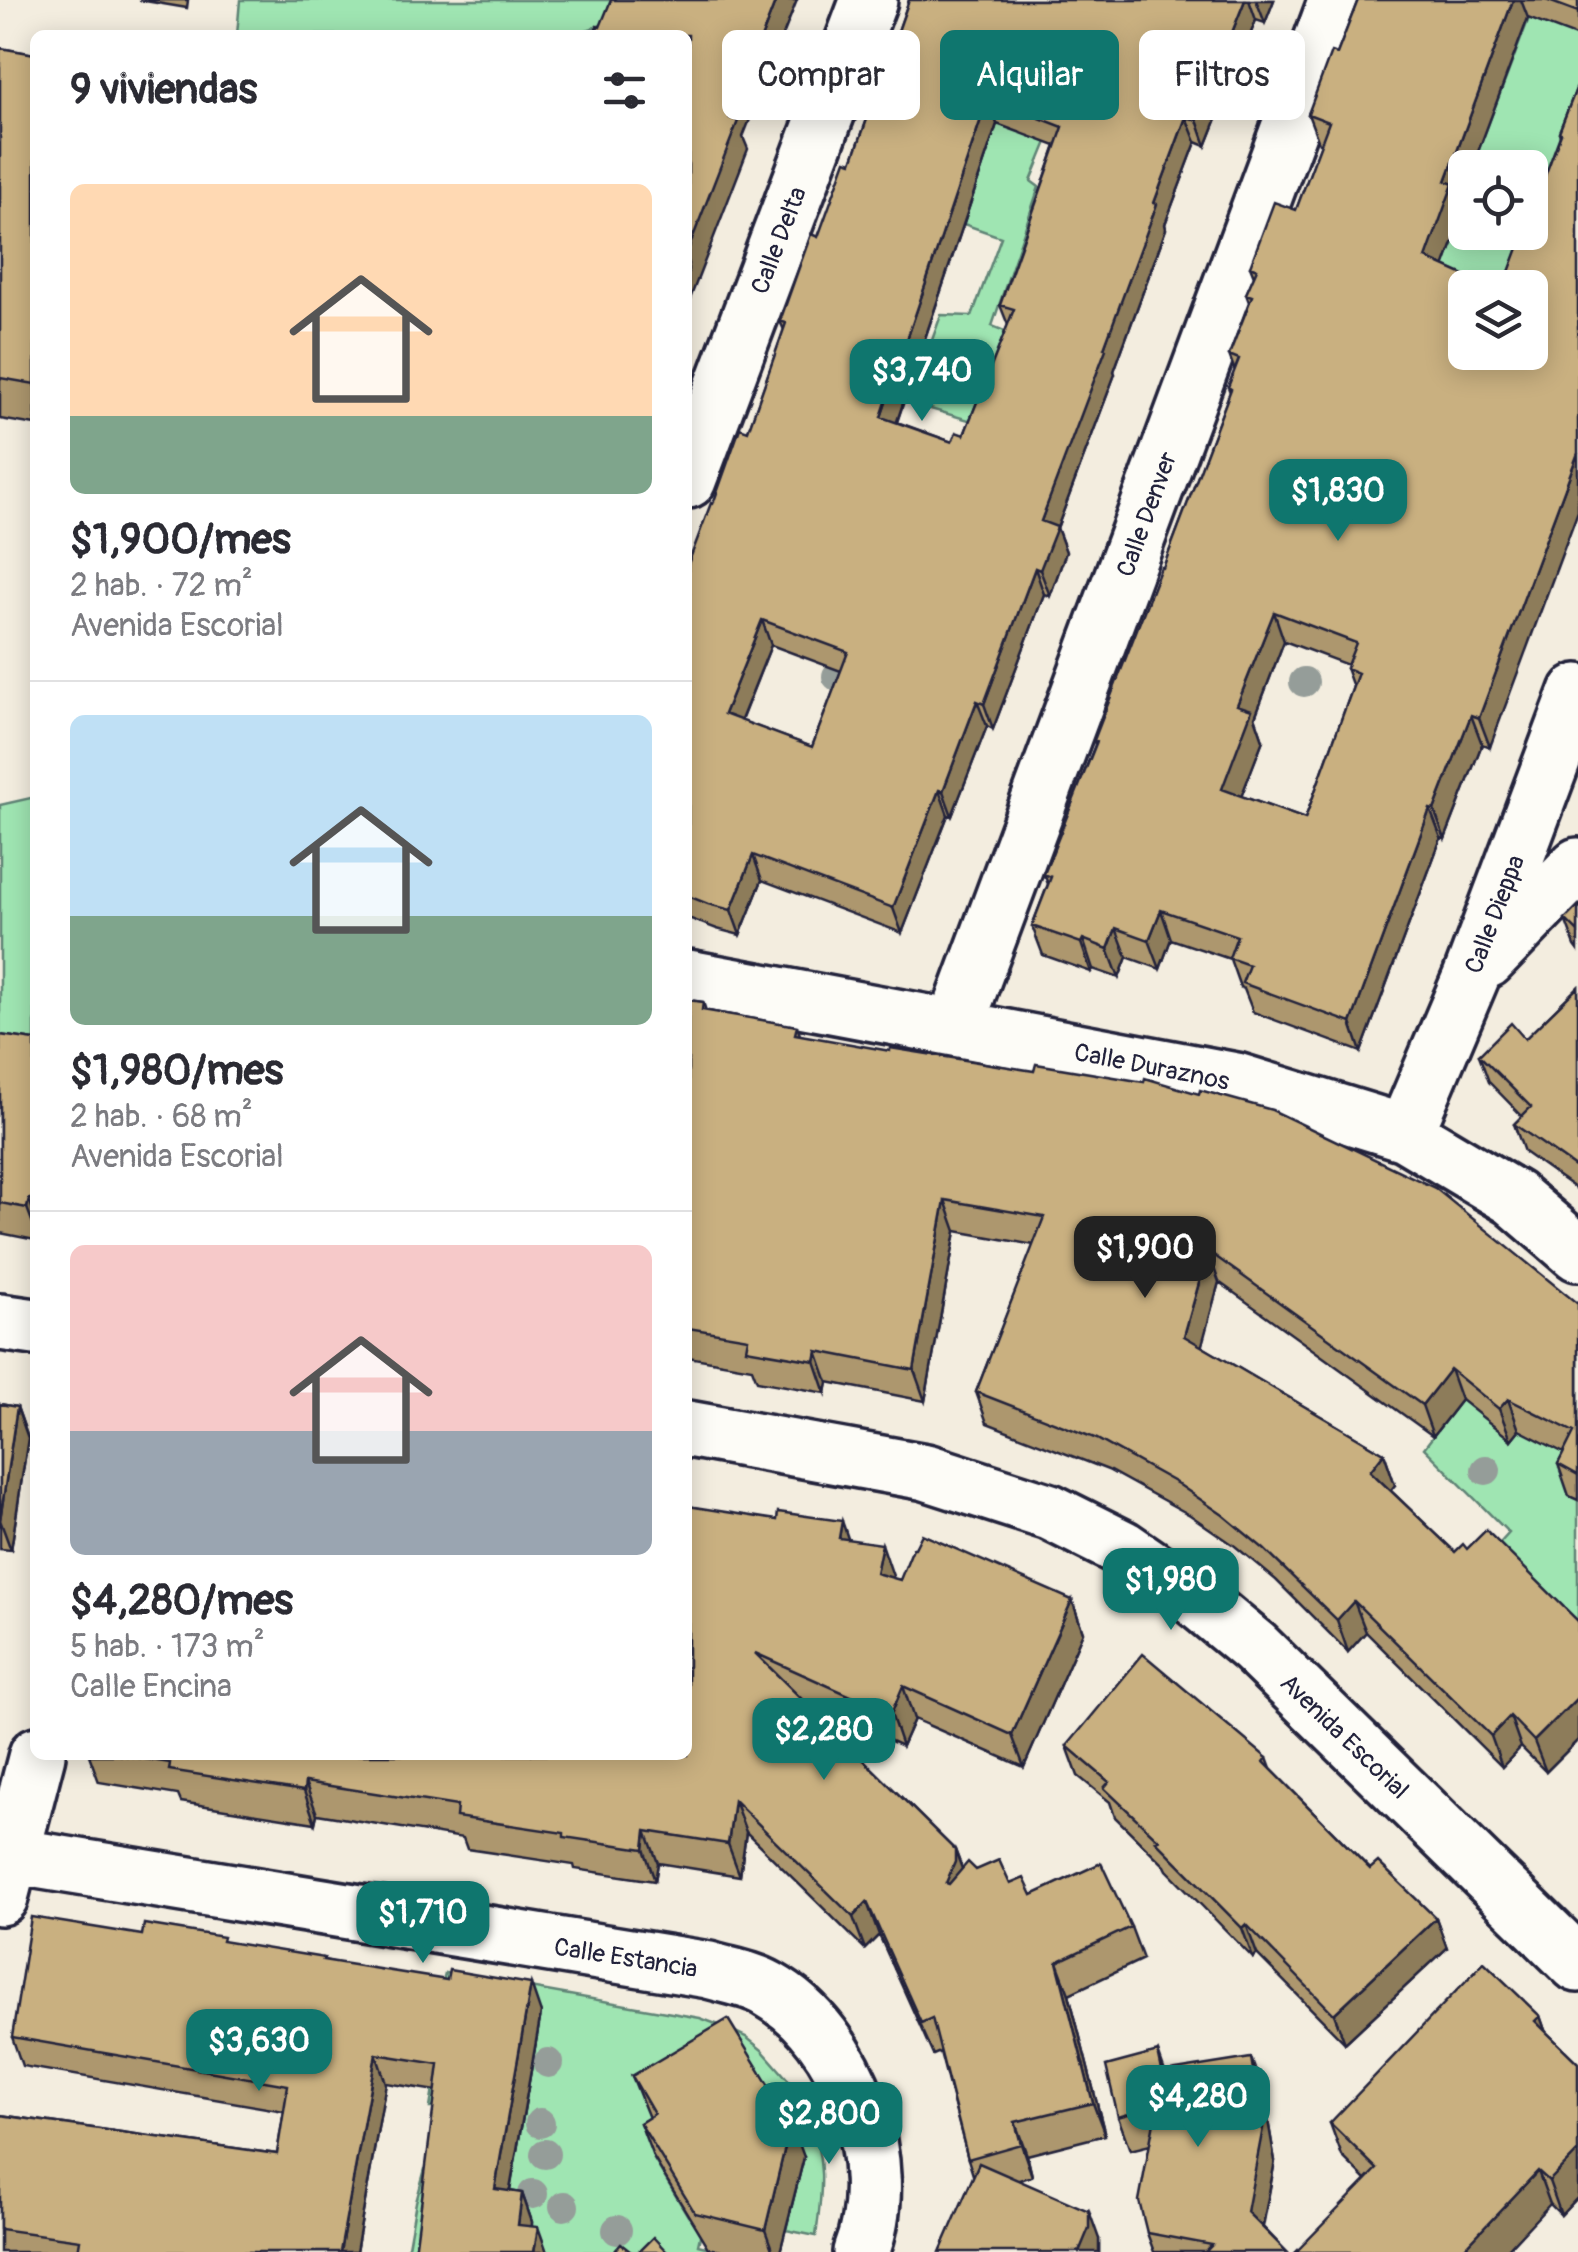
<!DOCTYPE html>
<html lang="es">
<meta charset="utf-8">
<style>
body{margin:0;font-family:Pangolin,sans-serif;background:#f2f2f3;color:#2b2b33;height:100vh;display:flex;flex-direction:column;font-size:38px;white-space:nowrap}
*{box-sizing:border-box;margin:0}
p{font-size:32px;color:#7c7c81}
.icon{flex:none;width:55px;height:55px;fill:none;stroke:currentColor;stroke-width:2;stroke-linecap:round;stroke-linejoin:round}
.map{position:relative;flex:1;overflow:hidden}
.sheet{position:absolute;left:30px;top:30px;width:662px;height:1730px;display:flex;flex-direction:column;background:#fff;border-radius:15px;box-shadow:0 5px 25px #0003}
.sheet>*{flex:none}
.hud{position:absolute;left:722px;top:30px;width:705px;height:90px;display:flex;gap:20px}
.buttons{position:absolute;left:1448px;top:150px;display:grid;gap:20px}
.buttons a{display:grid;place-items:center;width:100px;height:100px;border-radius:15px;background:#fff;box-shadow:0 5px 25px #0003;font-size:50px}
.price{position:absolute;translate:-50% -85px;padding:0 22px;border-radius:20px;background:#0f766e;color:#fff;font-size:32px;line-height:65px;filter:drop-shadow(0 2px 5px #0008)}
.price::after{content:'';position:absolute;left:50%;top:60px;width:30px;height:22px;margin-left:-15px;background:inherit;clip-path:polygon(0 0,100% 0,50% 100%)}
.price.active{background:#222;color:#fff}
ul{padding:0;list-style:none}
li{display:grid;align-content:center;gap:20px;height:530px;padding:0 40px}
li+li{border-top:2px solid #e1e1e2}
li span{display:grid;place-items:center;height:310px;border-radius:15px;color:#555}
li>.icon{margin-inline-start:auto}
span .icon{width:180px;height:180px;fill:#fffc;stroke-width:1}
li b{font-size:42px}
h2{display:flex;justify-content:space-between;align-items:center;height:120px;padding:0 40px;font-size:42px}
.chip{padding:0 35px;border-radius:15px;background:#fff;box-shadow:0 5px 25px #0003;font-size:35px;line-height:90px}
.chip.active{background:#0f766e;color:#fff}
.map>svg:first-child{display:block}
.green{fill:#9fe5b2;stroke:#608476;stroke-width:2.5}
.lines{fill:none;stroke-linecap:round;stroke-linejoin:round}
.minor-casing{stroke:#22223b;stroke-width:62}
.minor{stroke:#fdfcf7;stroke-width:55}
.tree{fill:#959d99}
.wall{fill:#ad976e;stroke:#22223b;stroke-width:2.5;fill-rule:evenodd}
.shaded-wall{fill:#8d7b5a;stroke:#22223b;stroke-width:2.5}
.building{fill:#c9b080;stroke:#22223b;stroke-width:2.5;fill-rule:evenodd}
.labels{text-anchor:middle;stroke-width:8;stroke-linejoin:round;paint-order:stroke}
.street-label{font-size:25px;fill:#22223b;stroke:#fdfcf7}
</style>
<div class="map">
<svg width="1578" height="2252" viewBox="0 0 1578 2252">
<rect width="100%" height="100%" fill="#f3eddf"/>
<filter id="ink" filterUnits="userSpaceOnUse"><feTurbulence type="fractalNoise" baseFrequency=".01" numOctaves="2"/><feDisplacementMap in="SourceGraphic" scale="20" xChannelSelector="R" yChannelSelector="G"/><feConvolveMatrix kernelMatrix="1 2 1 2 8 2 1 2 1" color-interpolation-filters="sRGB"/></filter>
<g filter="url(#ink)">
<!-- green -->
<path class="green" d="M240,0H655L619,19L572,35H237Z
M1578,0V140L1524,287L1465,288V352L1431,284C1445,265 1455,242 1462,219C1465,208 1461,198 1465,187V232H1530V168L1472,167L1529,18L1547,25Z
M920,91L1047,142L1031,181L1039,187L992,326L1086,364L977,442L969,420L906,402L916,385L941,315L972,316L1001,237L938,215L974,187L994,132Z
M35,797V1049L0,1042V805Z
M1578,1357V1641L1491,1553L1509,1533L1424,1448L1461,1400Z
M445,1973L700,2018L727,2028L746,2037L762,2050L791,2083L804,2104L780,2119L667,2149L653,2158L688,2216L704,2218L698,2245L725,2252H407L416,2202L425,2169L517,2150L541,2013L440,2108H430L446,2008L437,2006Z
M806,2114C827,2155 822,2193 816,2236L786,2230L804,2157L785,2126Z"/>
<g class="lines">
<!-- minor casing -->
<g class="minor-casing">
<path id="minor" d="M688,480L869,0
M1487,960L1578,866
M688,978L1236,1081L1405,1133L1514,1198L1578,1253
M955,1027L1337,0
M1405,1133L1471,977L1578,692
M0,1322L35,1327
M688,1429L926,1472L1050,1512L1122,1548L1196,1599L1254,1647L1578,1964
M0,1854L709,1970C728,1976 751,1979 768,1989C850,2035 895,2165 861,2252
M0,1897L37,1755"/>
</g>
<!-- minor -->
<use href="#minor" class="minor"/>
</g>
<!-- trees -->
<g class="tree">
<circle cx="958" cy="367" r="15"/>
<circle cx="837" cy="676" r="15"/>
<circle cx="1304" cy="682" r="15"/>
<circle cx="1486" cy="1470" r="15"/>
<circle cx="548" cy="2063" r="15"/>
<circle cx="540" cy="2123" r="15"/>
<circle cx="545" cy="2154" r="15"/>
<circle cx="533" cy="2194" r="15"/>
<circle cx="564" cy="2206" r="15"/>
<circle cx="617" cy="2230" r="15"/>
</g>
<!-- wall -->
<path class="wall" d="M139,0H188L187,8Z
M909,0H1274L1265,23L1256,20L1206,146L1196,142L1165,224L1166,229L1114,371L1115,374L1057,528L1066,552L1050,596L1044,594L993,729L987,726L952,816L948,815L902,933L762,880L740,935L717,929L688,918V564L713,504L748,431L784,330L780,321L852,162ZM997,124L1056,146L1000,305L1008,325L964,435L952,442L897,422ZM771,645L841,671L812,747L741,721Z
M1358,0H1578V37L1528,18L1465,168V187L1460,201L1464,213L1444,266L1530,352L1560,136L1559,132L1578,84L1490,747L1482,744L1445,839L1441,838L1361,1052L1253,1012L1244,989L1240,987L1230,959L1171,939L1160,969L1127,957L1119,978L1093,969L1091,972L1043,955L1032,926L1048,884L1044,874L1095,745L1094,740L1163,568L1230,392L1228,387L1235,371L1229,355L1249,302L1246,294L1254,276L1250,266L1296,210L1321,144L1319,143L1308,114L1337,54ZM1284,641L1348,665L1346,668L1353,687L1305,819L1241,796L1263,740L1255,717Z
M0,48L35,54V425L0,419Z
M1578,906V950L1575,946L1565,919Z
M1578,987V1190L1524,1152L1514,1124L1522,1116L1489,1082L1479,1055L1525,1039Z
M688,1000L703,1002L706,1011L797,1026L800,1035L1578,1304V1500L1569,1496L1558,1464L1564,1453L1519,1430L1511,1440L1461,1400L1433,1436L1219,1282L1201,1346L1384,1453L1395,1485L1390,1490L1455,1552L1467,1549L1578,1621V1740L1546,1772L1521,1747L1502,1767L1366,1632L1348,1652L1276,1580L1235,1546L1190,1515L1108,1470L987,1423L976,1392L1034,1245L956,1231L925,1401L828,1382L826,1393L757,1381L752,1368L688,1357Z
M0,1035L35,1040V1240L0,1233Z
M0,1404L17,1407L28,1438L11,1550L0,1549Z
M688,1506L848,1539L893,1576V1578L900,1580L1072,1600L1083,1632L1024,1767L914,1719L902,1746L806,1703L955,1850L962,1868L976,1870L1032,1895L1131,1927L1143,1959L1069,1994L1105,2135L1027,2155L1032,2176L1019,2180L1099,2239V2252L973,2175L968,2159L940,2052L933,2055L879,1935L865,1949L746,1832L740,1876L658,1863L655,1881L575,1869L574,1865L467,1849L463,1838L317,1814L315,1823L181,1802L178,1795L99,1782L89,1755H688Z
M1067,1746L1267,1758L1271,1769L1370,1869L1436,1918L1447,1948L1345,2043L1257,1954L1253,1958L1167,1870L1165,1866L1115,1817L1110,1802L1078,1776Z
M142,1935L224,1942L324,1960L541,2013L510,2191L522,2193L532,2222V2227L547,2252L436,2091L386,2083L356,2252H0V2115L277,2154L284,2111L22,2066L12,2037Z
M1540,2016L1545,2031L1578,2063V2197L1561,2215L1550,2204L1366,2180L1342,2156L1330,2123Z
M1158,2052L1165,2072L1263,2091L1275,2161L1263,2227L1287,2252H1154L1147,2233L1150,2145L1130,2150L1118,2117Z
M632,2076L804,2157L780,2252H725L708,2248L653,2157L640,2123L649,2118Z"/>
<!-- shaded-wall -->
<path class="shaded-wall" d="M776,0H797L743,137L748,149L688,304V250L730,118Z
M1245,0H1249L1256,20L1206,146L1197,120Z
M1256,0H1274L1265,23Z
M1513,0H1521L1528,18L1472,168H1465V187L1460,201L1464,213L1437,287L1426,258L1446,181Z
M988,98L997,124L890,442L881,417Z
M1186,117L1196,142L1165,224L1166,229L1114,371L1115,374L1057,528L1066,552L1050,596L1040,570L1041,521L1104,348L1154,203Z
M1578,453V511L1490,747L1479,718Z
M1035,568L1044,594L993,729L984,704Z
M1274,612L1284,641L1255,717L1263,740L1233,818L1222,789L1237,705Z
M762,620L771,645L733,740L724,714Z
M977,701L987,726L952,816L943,791Z
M1471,715L1482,744L1445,839L1434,810Z
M939,790L948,815L902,933L893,908Z
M1430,809L1441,838L1361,1052L1351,1023Z
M753,855L762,880L740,935L731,910Z
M1161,910L1171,939L1160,969L1149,940Z
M1116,928L1127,957L1119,978L1108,949Z
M1083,939L1093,969L1091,972L1081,943Z
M29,1199L35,1216V1229L27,1208Z
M945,1200L956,1231L925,1401L914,1370Z
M1208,1251L1219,1282L1196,1367L1184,1336Z
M817,1351L828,1382L826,1393L815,1361Z
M1450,1369L1461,1400L1433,1436L1422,1405Z
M1508,1399L1519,1430L1511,1440L1499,1409Z
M17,1407L28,1438L11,1550L0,1520Z
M1384,1453L1395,1485L1381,1502L1370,1471Z
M842,1521L853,1553L839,1538Z
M882,1544L893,1576L888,1606L876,1573Z
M1072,1600L1083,1632L1024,1767L1012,1735Z
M1354,1601L1366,1632L1348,1652L1337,1620Z
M903,1686L914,1719L902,1746L891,1714Z
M1578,1697V1740L1546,1772L1534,1741Z
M1510,1716L1521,1747L1502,1767L1491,1736Z
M305,1782L317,1814L315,1823L304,1791Z
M734,1800L746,1832L740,1876L728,1844Z
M646,1831L658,1863L655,1881L644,1849Z
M955,1850L967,1882V1894L946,1883Z
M867,1902L879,1935L865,1949L853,1917Z
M1436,1918L1447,1948L1345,2043L1334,2014Z
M1246,1924L1257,1954L1253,1958L1242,1928Z
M1057,1962L1069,1994L1105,2135L1093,2103Z
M531,1984L541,2013L505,2218L495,2189Z
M1540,2016L1552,2049L1535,2021Z
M376,2054L386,2083L356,2252H340Z
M1251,2058L1263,2091L1275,2161L1259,2245L1247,2212Z
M791,2122L804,2157L780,2252H773L765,2230Z
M1015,2122L1027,2155L1032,2176L1021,2144Z
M1578,2151V2197L1561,2215L1549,2181Z
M1538,2171L1550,2204L1505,2252H1461Z
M522,2193L532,2222L529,2252L518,2225Z
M1089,2211L1099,2239V2252H1079Z
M538,2227L547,2252H534Z"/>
<!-- building -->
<path class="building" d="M611,0H776L730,118L738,121L688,250V35H594L597,26L600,27Z
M909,0H1245L1197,120L1186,117L1154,203L1157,204L1104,348L1106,349L1041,521L1057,527L1040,570L1035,568L984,704L977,701L943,791L939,790L893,908L753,855L731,910L708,904L688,896V599L690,593L688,592V564L711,503L713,504L740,428L748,431L786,323L780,321L811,234L818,237L846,160L852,162ZM988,98L1063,127L1000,305L1014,309L964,435L956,432L952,442L881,417ZM762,620L848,652L812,747L724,714Z
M1358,0H1513L1446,181L1453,184L1426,258L1493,288H1465V352H1530V288H1503L1524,232H1530V216L1561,133L1559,132L1578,84V453L1479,718L1471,715L1434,810L1430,809L1351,1023L1242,983L1249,965L1229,958L1237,936L1161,910L1149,940L1116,928L1108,949L1083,939L1081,943L1032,926L1051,877L1044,874L1097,741L1094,740L1161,567L1163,568L1231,389L1228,387L1239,359L1229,355L1252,296L1246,294L1257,269L1250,266L1274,202L1296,210L1329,122L1308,114L1331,52L1337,54ZM1274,612L1356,643L1346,668L1358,673L1305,819L1222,789L1252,710L1237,705Z
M1546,0H1578V12Z
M0,48L35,54V384L0,378Z
M1578,906V932L1565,919Z
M1578,987V1164L1575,1167L1514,1124L1531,1107L1479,1055L1511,1023L1525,1039Z
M688,1000L703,1002L702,1010L797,1026L795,1034L890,1051V1048L1034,1071L1036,1064L1144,1082L1145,1078L1199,1094L1200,1090L1272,1110L1435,1188L1578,1304V1475L1558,1464L1574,1432L1508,1399L1499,1409L1450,1369L1422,1405L1208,1251L1184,1336L1384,1453L1370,1471L1455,1552L1463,1544L1467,1549L1486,1530L1578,1621V1697L1534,1741L1510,1716L1491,1736L1354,1601L1337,1620L1264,1549L1223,1515L1178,1484L1097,1439L976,1392L1044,1217L945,1200L914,1370L817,1351L815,1361L746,1349L748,1338L688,1328Z
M0,1035L35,1040V1199H29L27,1208L0,1203Z
M0,1404L17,1407L0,1520Z
M688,1506L777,1520L778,1512L842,1521L839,1538L882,1544L876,1573L900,1580L913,1548H915L922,1534L1072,1600L1012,1735L903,1686L891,1714L755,1653L955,1850V1862L946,1883L949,1884L968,1862L976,1870L999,1860L1010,1884L1024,1878L1032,1895L1101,1863L1131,1927L1057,1962L1093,2103L1015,2122L1021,2144L968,2159L932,2018L921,2023L867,1902L853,1917L734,1800L728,1844L646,1831L644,1849L564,1837V1833L456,1817L457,1806L305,1782L304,1791L169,1770L170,1763L120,1755H688Z
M1143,1654L1267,1758L1264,1762L1370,1869L1378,1862L1436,1918L1334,2014L1246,1924L1242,1928L1156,1841L1159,1840L1104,1788L1109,1782L1067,1746Z
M31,1917L142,1935L144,1924L223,1937L222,1941L324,1958L323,1960L447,1980L449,1970L531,1984L495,2189L522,2193L518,2225L538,2227L534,2252H415L439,2064L376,2054L340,2252H78L80,2240L0,2229V2115L277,2154L288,2085L12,2037Z
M1484,1962L1540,2016L1535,2021L1578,2063V2151L1549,2181L1538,2171L1461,2252H1296L1377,2169L1330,2123Z
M728,2019L791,2122L765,2230L695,2213L640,2123L654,2114L632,2076Z
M1158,2052L1163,2075V2072L1251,2058L1263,2128L1247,2212L1287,2252H1205L1212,2245L1147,2233L1139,2201L1157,2106L1118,2117L1106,2066Z
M979,2163L1089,2211V2228L1079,2252H940Z
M653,2237L667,2252H638Z
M621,2244L630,2251L629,2252H614Z"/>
</g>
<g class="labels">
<!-- street labels -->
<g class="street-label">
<text transform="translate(778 240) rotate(-69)" y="9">Calle Delta</text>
<text transform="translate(1146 514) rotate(-70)" y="9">Calle Denver</text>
<text transform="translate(1494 914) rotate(-69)" y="9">Calle Dieppa</text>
<text transform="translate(1152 1066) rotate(11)" y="9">Calle Duraznos</text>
<text transform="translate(1345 1736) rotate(44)" y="9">Avenida Escorial</text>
<text transform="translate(626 1957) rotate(9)" y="9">Calle Estancia</text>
</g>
</g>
</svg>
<div class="buttons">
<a><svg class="icon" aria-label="locate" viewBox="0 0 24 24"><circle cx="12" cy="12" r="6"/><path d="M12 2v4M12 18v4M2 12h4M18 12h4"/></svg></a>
<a><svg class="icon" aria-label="layers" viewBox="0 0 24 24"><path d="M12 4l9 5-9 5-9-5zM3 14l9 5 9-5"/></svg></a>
</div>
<b class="price" style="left:922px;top:424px">$3,740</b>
<b class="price" style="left:1338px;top:544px">$1,830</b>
<b class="price active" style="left:1145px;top:1301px">$1,900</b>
<b class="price" style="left:1171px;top:1633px">$1,980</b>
<b class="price" style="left:824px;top:1783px">$2,280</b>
<b class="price" style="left:423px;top:1966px">$1,710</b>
<b class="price" style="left:259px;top:2094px">$3,630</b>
<b class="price" style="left:1198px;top:2150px">$4,280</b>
<b class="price" style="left:829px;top:2167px">$2,800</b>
<div class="hud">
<a class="chip">Comprar</a>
<a class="chip active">Alquilar</a>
<a class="chip">Filtros</a>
</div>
<section class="sheet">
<h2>9 viviendas<svg class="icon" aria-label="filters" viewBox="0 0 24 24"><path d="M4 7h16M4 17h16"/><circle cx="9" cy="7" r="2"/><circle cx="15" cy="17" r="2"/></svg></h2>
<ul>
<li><span style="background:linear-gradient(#ffd9b3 75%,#7fa58c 0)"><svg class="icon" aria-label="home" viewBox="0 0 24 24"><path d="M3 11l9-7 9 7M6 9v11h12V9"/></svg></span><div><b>$1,900/mes</b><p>2 hab. · 72 m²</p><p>Avenida Escorial</p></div></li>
<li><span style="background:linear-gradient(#bfe0f5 65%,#7fa58c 0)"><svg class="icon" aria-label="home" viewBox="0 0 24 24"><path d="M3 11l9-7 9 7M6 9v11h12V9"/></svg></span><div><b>$1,980/mes</b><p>2 hab. · 68 m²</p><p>Avenida Escorial</p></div></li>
<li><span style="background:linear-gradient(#f6c9c9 60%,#9aa5b1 0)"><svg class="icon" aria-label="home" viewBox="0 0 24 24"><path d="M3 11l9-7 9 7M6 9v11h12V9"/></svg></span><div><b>$4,280/mes</b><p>5 hab. · 173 m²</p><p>Calle Encina</p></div></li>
</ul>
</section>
</div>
